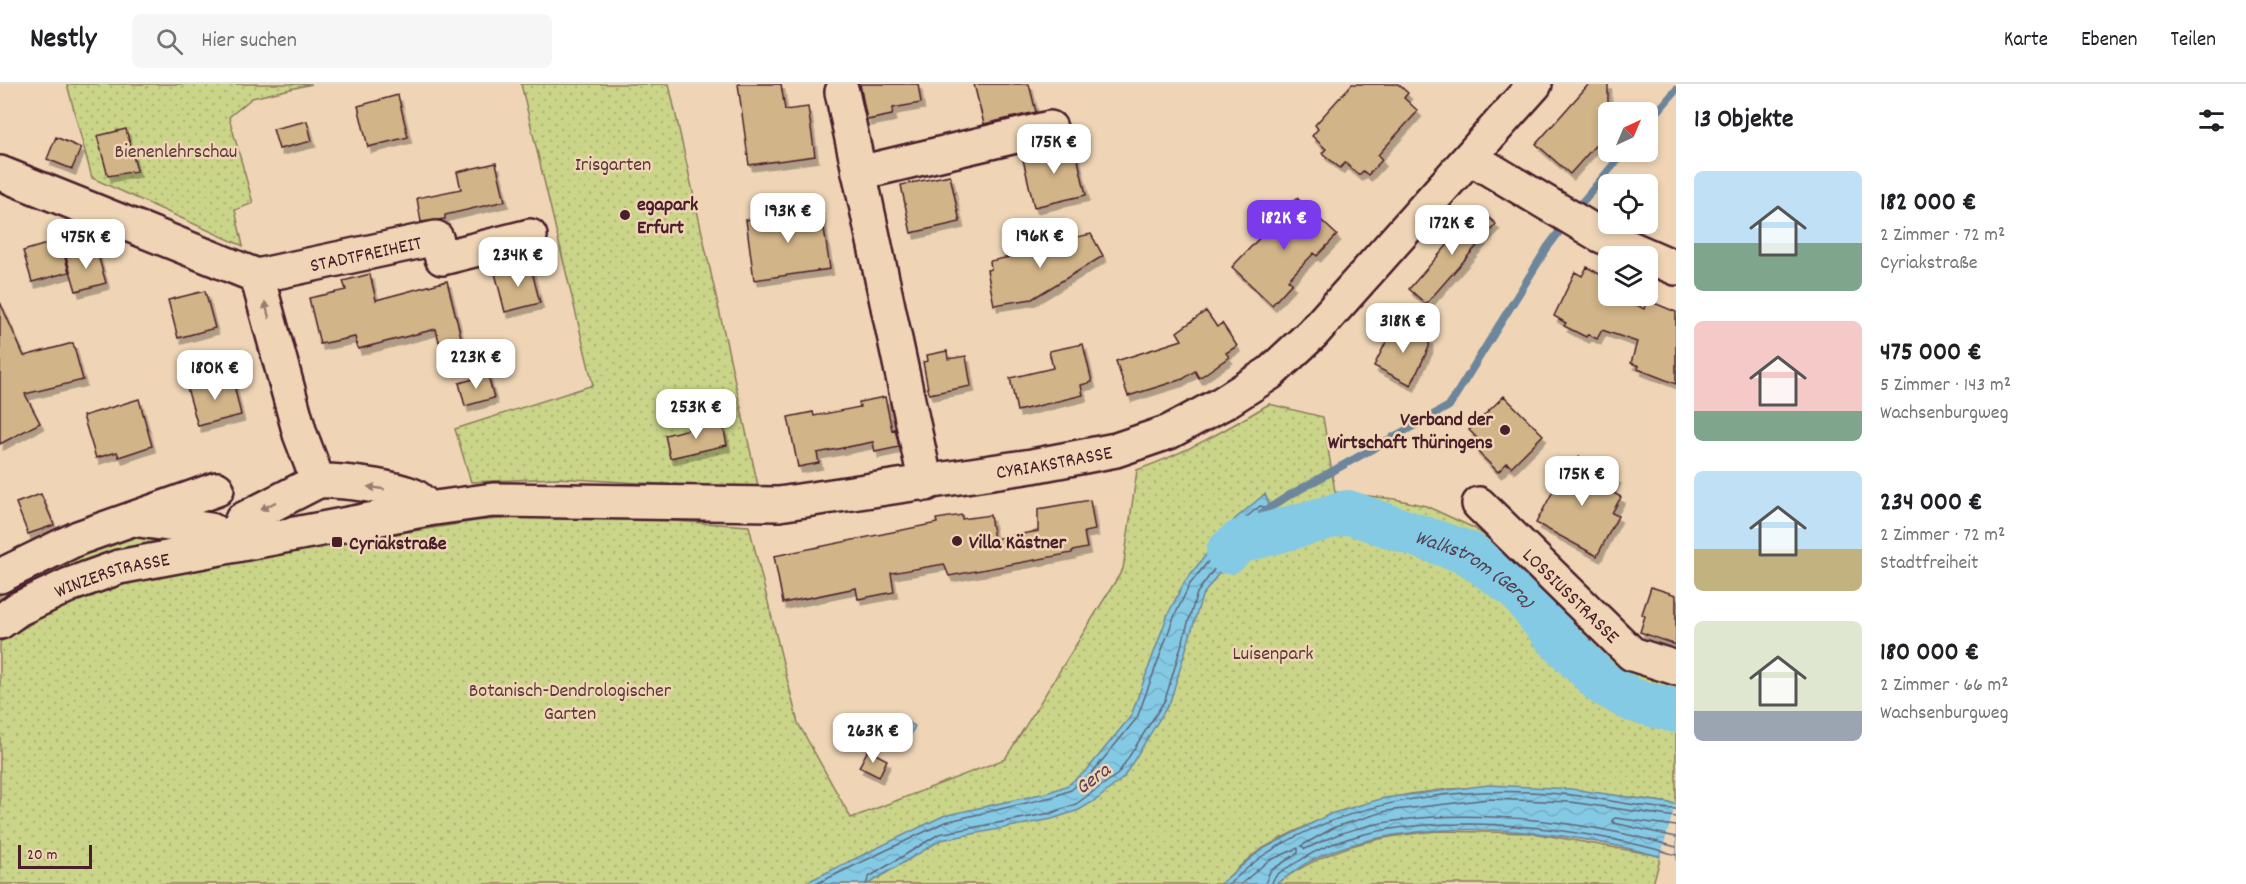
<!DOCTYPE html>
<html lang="de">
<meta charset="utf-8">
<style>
body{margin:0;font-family:Dekko,sans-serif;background:#f6f6f6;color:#202124;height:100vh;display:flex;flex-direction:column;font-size:22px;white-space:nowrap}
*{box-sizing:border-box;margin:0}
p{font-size:20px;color:#757577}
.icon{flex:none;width:33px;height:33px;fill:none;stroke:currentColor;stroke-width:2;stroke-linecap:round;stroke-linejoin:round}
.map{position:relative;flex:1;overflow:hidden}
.panel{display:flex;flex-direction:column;background:#fff;width:570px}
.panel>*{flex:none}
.needle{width:39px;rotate:44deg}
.buttons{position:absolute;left:1598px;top:18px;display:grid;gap:12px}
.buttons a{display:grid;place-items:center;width:60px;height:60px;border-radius:9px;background:#fff;box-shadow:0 3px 9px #0003;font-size:30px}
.scale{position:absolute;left:18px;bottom:15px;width:74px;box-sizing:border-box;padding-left:6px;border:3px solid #4a1f2b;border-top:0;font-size:16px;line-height:21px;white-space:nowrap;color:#4a1f2b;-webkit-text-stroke:4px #efd5b6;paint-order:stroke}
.price{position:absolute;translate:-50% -51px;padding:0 14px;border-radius:12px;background:#fff;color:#222;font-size:20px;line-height:39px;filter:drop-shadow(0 2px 3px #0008)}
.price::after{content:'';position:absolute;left:50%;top:36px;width:18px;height:14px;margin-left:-9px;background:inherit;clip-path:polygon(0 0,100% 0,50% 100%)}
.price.on{background:#7c3aed;color:#fff}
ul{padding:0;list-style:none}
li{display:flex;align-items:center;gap:18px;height:150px;padding:0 18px}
li span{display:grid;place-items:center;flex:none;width:168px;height:120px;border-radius:9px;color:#555}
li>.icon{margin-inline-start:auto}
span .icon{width:72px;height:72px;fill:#fffc;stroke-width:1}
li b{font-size:26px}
h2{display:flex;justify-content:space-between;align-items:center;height:72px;padding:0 18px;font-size:26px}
header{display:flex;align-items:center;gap:36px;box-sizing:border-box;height:84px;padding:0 30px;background:#fff;border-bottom:2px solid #e0e0e0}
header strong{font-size:28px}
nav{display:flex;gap:33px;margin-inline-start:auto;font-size:21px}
.search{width:420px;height:54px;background:#f6f6f6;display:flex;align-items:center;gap:15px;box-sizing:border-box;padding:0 21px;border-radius:9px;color:#757577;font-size:22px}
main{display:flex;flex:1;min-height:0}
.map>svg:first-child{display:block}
.green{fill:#cad589;stroke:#8a7a5a;stroke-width:1.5}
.park{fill:url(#park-dots);stroke:#8a7a5a;stroke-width:1.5}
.water{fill:url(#water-waves);stroke:#6d869b;stroke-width:1.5}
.pier{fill:#efd5b6}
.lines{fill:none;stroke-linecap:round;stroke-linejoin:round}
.shore{stroke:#616375;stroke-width:1.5}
.stream{stroke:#6d869b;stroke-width:8}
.river{stroke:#84cae5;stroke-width:44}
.building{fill:#d1b488;stroke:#4a1f2b;stroke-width:1.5;filter:url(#shadow)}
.minor-casing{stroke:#4a1f2b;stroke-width:38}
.minor{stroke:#efd5b6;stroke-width:33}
.oneway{fill:#9c7a70}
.poi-dot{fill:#4a1f2b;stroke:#efd5b6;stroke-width:2}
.labels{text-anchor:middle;stroke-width:5;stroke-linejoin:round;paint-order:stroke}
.park-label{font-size:20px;fill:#5d3a39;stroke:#efd5b6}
.poi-label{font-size:20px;font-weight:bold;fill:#4a1f2b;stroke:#efd5b6;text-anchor:start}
.street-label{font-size:20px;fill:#4a1f2b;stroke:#efd5b6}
.water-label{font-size:21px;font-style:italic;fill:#564150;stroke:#efd5b6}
</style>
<header>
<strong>Nestly</strong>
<div class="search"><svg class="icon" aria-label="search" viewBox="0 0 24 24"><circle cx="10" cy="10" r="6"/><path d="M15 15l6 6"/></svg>Hier suchen</div>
<nav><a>Karte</a><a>Ebenen</a><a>Teilen</a></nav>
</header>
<main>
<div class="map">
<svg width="1676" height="800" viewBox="0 0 1676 800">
<defs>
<pattern id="park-dots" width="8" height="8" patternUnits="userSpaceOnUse" patternTransform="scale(1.5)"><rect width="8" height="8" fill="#cad589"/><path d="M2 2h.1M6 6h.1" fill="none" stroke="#afb676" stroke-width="1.8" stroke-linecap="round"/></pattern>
<pattern id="water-waves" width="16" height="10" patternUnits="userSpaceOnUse" patternTransform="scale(1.5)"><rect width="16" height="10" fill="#84cae5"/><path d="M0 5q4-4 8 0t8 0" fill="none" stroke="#74adc5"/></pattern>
<filter id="shadow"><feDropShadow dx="3.5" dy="6" stdDeviation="0" flood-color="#0004"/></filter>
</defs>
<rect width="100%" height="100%" fill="#efd5b6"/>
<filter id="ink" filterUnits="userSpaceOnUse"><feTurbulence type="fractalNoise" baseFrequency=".0167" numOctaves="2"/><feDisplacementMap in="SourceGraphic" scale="12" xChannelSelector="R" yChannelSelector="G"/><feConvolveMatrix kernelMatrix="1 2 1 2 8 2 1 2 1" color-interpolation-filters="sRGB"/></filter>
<g filter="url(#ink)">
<!-- green -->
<path class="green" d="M148,446L208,451L0,522V499Z"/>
<!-- park -->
<path class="park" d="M67,0H312L252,14L229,33L253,119L235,126L243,162L92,94Z
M521,0H669L759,406L556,394L471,398L455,345L593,301Z
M1269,320L1323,333L1335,408L1395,415L1426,422L1474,444L1526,482L1630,579L1676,602V720C1527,698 1398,684 1262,765C1247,774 1234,789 1220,800H0V558L59,523L123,498L224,478L476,437L536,432H598L749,442L798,639L851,734L1005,675L1123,485L1137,386C1185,369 1226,346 1269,320Z
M1438,747L1533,749L1661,772L1653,800H1275C1331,763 1371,753 1438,747Z"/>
<!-- water -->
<path class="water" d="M1265,410L1281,448L1241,468L1219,489L1202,512L1170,618L1123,694L1099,714L1079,726L1052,735L941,756L868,800H803L943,732L1050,708L1068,701L1087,686L1131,632L1168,530L1185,497L1235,435Z
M890,629L915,642L907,658L882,646Z
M1489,701L1571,705L1676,720V777C1578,748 1446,731 1347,762C1334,766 1318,773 1305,780C1296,785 1285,796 1275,800C1262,800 1234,800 1220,800L1261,766L1330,730L1384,714Z"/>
<!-- pier -->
<path class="pier" d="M1676,718V780L1660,775Z"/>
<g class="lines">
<!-- shore -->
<path class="shore" d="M1676,733L1570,718L1489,715L1387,727L1335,743L1301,762L1305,765C1317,760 1330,753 1342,749C1438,718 1581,735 1676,763
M1676,742L1615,734L1612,736L1614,739L1676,753
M816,800L945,738L1052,713L1071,706L1091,690L1137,634L1174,533L1190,500L1239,439L1260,422L1264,423L1272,445L1237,463L1215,484L1197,509L1165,616L1118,690L1076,720L1051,729L939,750L869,793L866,800
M1229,800C1241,790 1252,779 1264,771C1353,713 1469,700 1572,711C1607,715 1641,724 1676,725
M1241,800L1268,777L1298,764V769L1270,787L1265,800
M1272,800C1273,789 1290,783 1299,777C1390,717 1576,741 1676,771"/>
<!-- stream -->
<path class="stream" d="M1647,40L1676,6
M1574,128L1624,68
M1262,429L1288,412L1449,322L1547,164L1565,140"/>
<!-- river -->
<path class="river" id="s1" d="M1228,468L1239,458L1348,428L1468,469L1517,504L1554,551L1602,599L1632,616L1676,627"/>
</g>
<!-- building -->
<path class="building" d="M738,0H781L785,26L808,23L815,72L749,81Z
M860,0H918L921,19L893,24L892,31L867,36Z
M974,0H1029L1036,28L984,40Z
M1352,0H1398L1408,9L1404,14L1418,27L1378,71L1382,76L1368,91L1363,87L1359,91L1345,79L1340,84L1322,69L1326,65L1312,52L1318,45L1315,41Z
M1589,0H1608V47L1570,90L1536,60Z
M398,11L408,53L368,63L358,22Z
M307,37L312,57L279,65L273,45Z
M126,45L137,87L108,92L97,52Z
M56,53L81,64L72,85L47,75Z
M1074,59L1086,111L1034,123L1022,71Z
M496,79L505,117L445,131V135L421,138L417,114L461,105L457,88Z
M950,91L960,138L911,149L901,101Z
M1297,114L1337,151L1317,172L1314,169L1288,196L1292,199L1272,221L1232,183Z
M821,124L830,185L754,196L746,136Z
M1479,125L1496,140L1426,220L1409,205Z
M1091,150L1103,172L1032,215L994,221L987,186L991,185L990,177L1025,170V164Z
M60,156L69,188L32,198L23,167Z
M96,164L106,199L76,207L66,173Z
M530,180L540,219L505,228L495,189Z
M1587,183L1608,195V212H1620L1644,225L1647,216L1676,228V300L1638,285L1639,282L1631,279L1637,258L1602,246L1597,255L1588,250L1586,253L1564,242L1566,239L1554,232L1575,188L1582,192Z
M370,190L376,216L447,197L461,253L439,258L436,245L358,265L355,253L320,260L309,214L346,206L343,197Z
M205,207L215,244L178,254L168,216Z
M0,218L24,272L73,259L83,296L25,310L40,339L0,360Z
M1206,227L1217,243L1222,239L1237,262L1226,269L1229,273L1199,294L1195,287L1183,295L1128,312L1116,277L1182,256L1177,248Z
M1394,242H1402L1429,255V263L1411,301L1374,282Z
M1083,260L1092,298L1081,301L1083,311L1017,327L1010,294L1053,284L1049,267Z
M947,267L948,275L966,272L971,302L929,310L923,278L928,277L927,271Z
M488,291L494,314L465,322L459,299Z
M232,292L241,331L198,342L187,304Z
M1504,312L1543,351L1511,383L1507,379L1498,388L1475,365L1481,358L1469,346Z
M885,313L892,346L895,345L899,363L875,368L873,358L817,369L819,379L798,383L788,333L813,328L814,332L860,323L859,318Z
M139,315L152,362L119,373L117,368L96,374L83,332Z
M722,337L727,361L670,374L665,351Z
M1579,373L1617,394L1610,407L1621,413L1612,429L1618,432L1597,472L1536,439L1566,383L1572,387Z
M41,410L54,441L28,450L16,419Z
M1090,416L1095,446L1084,448L1087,464L1072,467V469L949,492L944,480L891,489L894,508L858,515L856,504L783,519L774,472L937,439L936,435L962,431V435L990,431L994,455L1038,447V425Z
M1651,503L1676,511V561L1640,548L1645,532L1642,530Z
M868,666L887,676L879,693L859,683Z"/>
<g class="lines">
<!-- minor casing -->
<g class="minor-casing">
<g id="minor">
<path d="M842,8L926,400"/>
<path d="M1471,74L1600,151L1676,184"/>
<path d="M0,89L257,192"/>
<path d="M859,89L1050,44"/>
<path d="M257,192L300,350L318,397C339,396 395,403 414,412C419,415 424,420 428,425"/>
<path id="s2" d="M257,192L436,154L442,174L530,152"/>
<path id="s3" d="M1479,420L1632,570L1676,584"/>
<path d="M139,436L211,446L232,461L242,436L318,397"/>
<path d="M0,492L78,454L217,405"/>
<path id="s4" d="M0,538L18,525L69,501L119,483L428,425L493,416L779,420L1032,382L1116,366L1169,348L1223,319L1270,289L1312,250L1535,0"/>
</g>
</g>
<!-- minor -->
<use href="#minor" class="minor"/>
</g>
<!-- one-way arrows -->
<defs><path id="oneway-solid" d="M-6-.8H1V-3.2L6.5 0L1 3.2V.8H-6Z" transform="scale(1.5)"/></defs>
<g class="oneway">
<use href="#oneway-solid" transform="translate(267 226) rotate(-105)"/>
<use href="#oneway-solid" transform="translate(376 404) rotate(-171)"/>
<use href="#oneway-solid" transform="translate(268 422) rotate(152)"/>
</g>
</g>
<!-- markers -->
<g class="poi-dot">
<circle cx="625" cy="131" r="6"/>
<circle cx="1505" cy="346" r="6"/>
<circle cx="957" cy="457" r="6"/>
<rect x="331" y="452" width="12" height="12" rx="3"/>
</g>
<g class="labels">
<!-- park labels -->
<g class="park-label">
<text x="176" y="73">Bienenlehrschau</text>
<text x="613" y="86">Irisgarten</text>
<text x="1273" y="575">Luisenpark</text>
<text x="570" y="612">Botanisch-Dendrologischer<tspan x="570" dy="23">Garten</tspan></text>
</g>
<!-- poi labels -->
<g class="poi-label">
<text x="637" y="126">egapark<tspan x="637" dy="23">Erfurt</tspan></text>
<text x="1493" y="341" text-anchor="end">Verband der<tspan x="1493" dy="23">Wirtschaft Thüringens</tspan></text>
<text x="969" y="464">Villa Kästner</text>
<text x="349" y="465">Cyriakstraße</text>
</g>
<!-- street labels -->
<g class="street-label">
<text dy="7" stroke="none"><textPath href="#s2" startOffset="111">STADTFREIHEIT</textPath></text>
<text dy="7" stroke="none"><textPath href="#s4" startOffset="1076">CYRIAKSTRASSE</textPath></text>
<text dy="7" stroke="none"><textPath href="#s4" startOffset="123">WINZERSTRASSE</textPath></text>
<text dy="7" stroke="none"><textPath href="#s3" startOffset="130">LOSSIUSSTRASSE</textPath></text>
</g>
<!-- water labels -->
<g class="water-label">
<text dy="7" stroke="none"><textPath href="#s1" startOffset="268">Walkstrom (Gera)</textPath></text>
<text transform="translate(1092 694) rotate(-37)" y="7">Gera</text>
</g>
</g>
</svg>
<div class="buttons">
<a><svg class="needle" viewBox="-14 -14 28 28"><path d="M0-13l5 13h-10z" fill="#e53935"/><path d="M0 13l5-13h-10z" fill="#757577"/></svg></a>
<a><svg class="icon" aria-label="locate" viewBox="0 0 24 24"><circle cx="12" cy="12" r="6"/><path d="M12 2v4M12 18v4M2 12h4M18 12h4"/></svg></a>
<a><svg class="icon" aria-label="layers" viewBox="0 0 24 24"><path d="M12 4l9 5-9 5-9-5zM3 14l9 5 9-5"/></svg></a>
</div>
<div class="scale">20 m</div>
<b class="price" style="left:1054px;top:91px">175K €</b>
<b class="price" style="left:788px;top:160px">193K €</b>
<b class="price on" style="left:1284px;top:167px">182K €</b>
<b class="price" style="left:1452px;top:172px">172K €</b>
<b class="price" style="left:1040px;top:185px">196K €</b>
<b class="price" style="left:86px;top:186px">475K €</b>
<b class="price" style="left:518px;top:204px">234K €</b>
<b class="price" style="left:1403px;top:270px">318K €</b>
<b class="price" style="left:476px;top:306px">223K €</b>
<b class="price" style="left:215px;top:317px">180K €</b>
<b class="price" style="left:696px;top:356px">253K €</b>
<b class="price" style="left:1582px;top:423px">175K €</b>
<b class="price" style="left:873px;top:680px">263K €</b>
</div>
<section class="panel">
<h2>13 Objekte<svg class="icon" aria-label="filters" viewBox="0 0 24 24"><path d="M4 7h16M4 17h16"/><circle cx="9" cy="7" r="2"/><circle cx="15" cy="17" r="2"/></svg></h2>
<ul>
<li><span style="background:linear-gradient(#bfe0f5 60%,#7fa58c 0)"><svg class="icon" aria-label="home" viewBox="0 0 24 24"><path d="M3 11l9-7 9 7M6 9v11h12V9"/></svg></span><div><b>182 000 €</b><p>2 Zimmer · 72 m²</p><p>Cyriakstraße</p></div></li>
<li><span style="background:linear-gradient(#f6c9c9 75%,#7fa58c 0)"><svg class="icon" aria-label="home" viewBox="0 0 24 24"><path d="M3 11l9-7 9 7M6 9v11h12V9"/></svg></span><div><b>475 000 €</b><p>5 Zimmer · 143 m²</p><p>Wachsenburgweg</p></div></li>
<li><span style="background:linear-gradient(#bfe0f5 65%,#c2b280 0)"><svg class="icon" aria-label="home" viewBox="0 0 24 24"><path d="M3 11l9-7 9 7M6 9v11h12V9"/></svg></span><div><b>234 000 €</b><p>2 Zimmer · 72 m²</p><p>Stadtfreiheit</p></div></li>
<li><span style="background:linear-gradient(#dfe7d0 75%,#9aa5b1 0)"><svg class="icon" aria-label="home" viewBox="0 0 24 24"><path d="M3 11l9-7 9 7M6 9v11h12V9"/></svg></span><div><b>180 000 €</b><p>2 Zimmer · 66 m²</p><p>Wachsenburgweg</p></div></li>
</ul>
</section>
</main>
